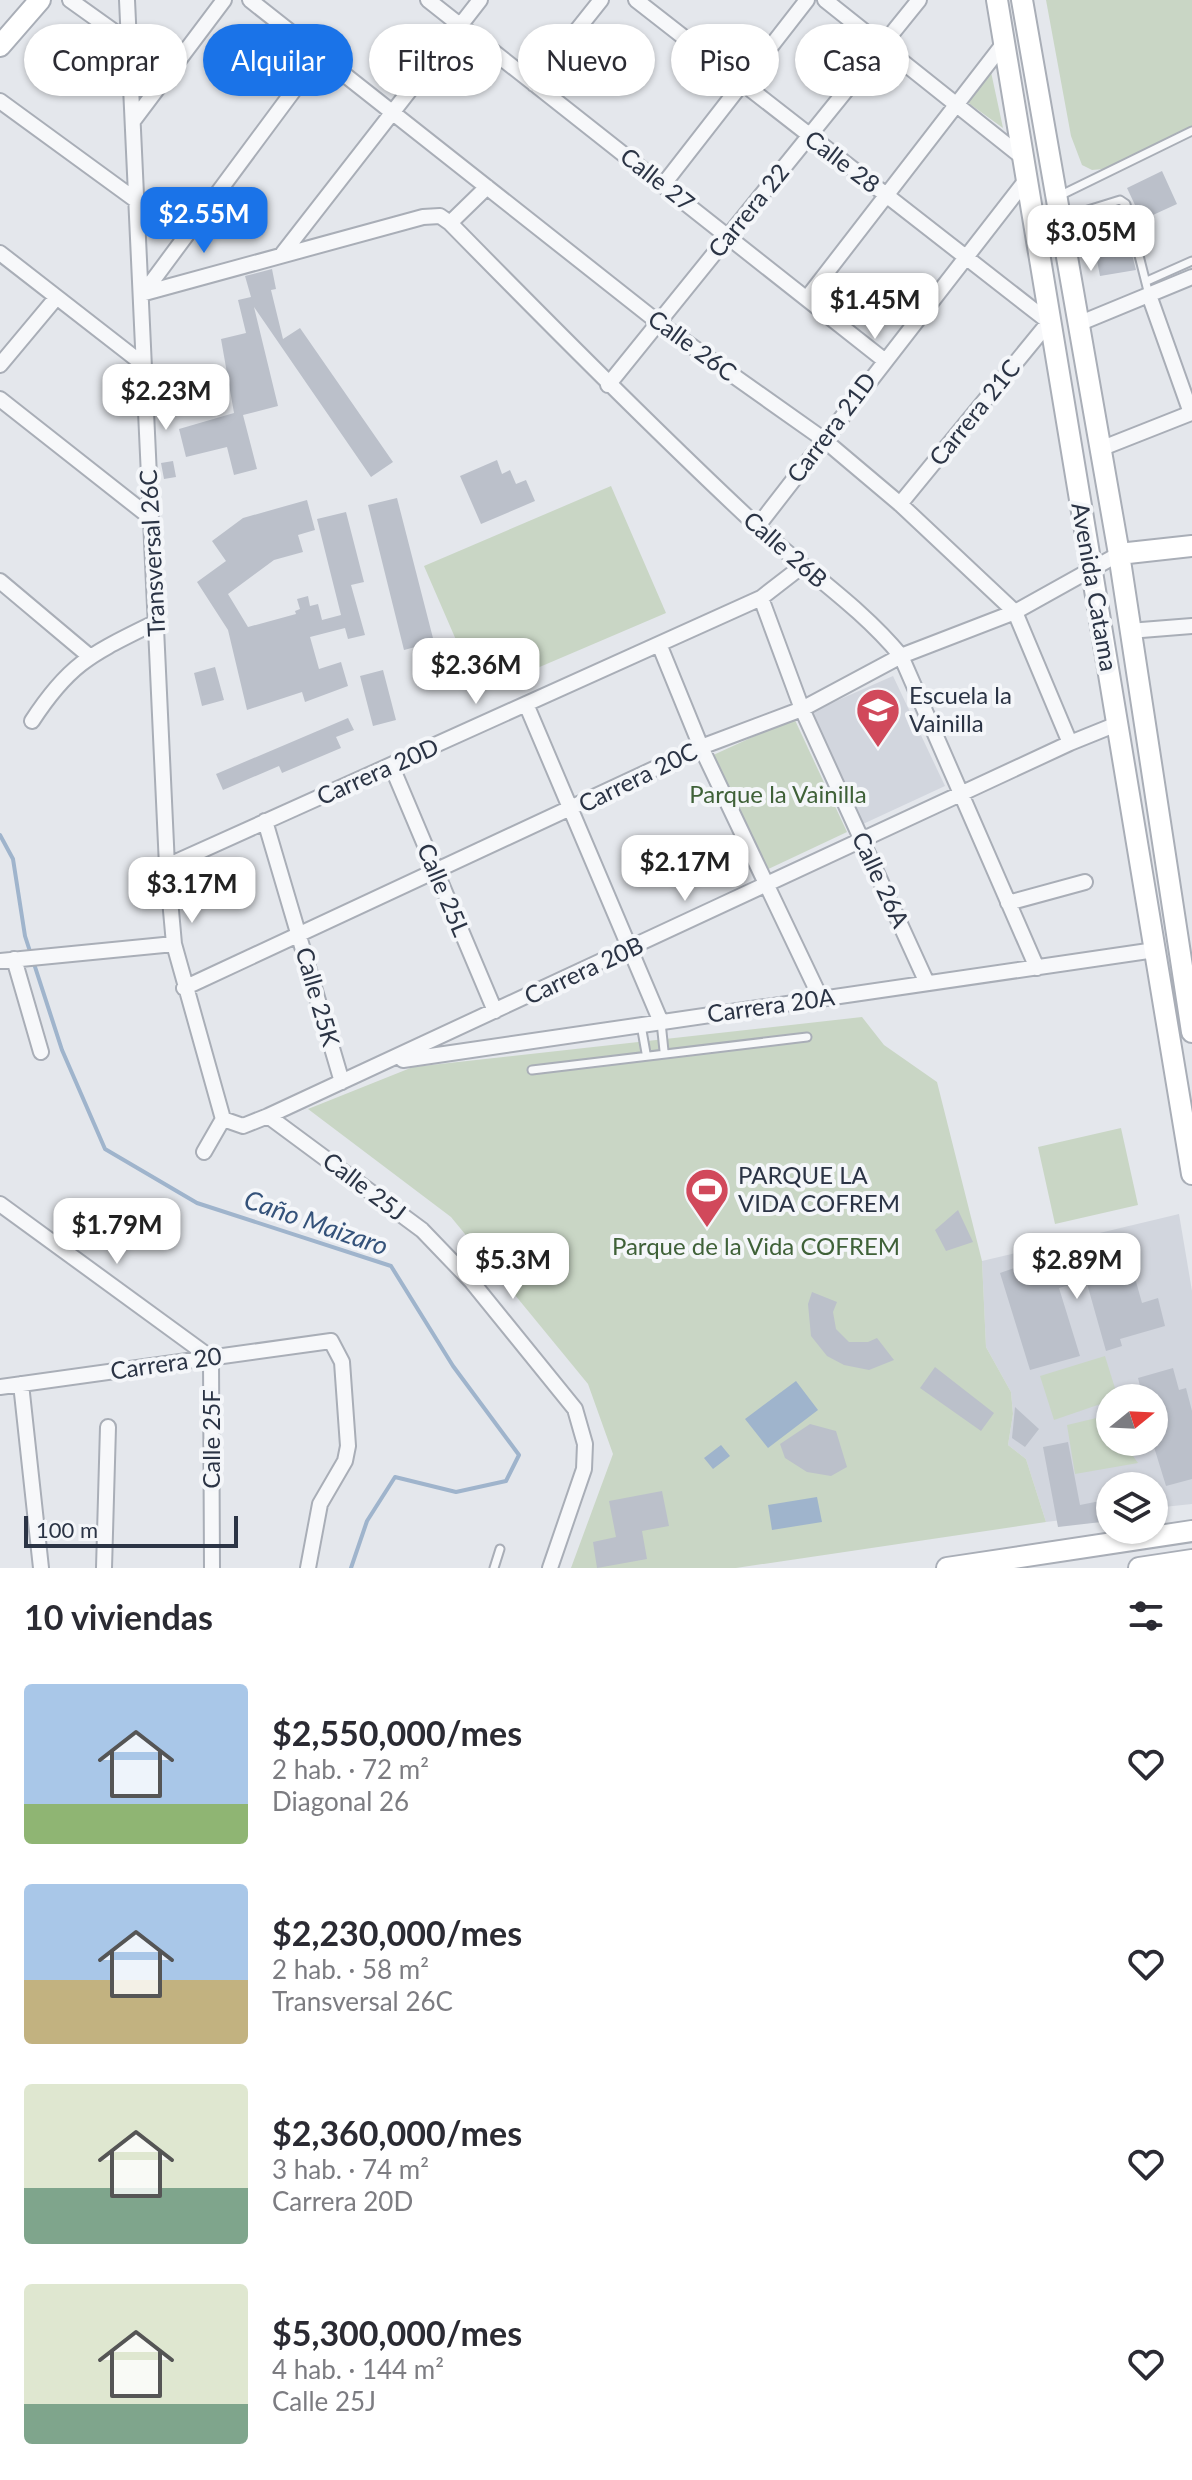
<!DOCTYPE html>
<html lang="es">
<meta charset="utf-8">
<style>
body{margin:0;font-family:Lato,sans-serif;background:#f2f2f3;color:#2b2b33;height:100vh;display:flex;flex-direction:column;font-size:30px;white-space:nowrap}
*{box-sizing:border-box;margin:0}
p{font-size:26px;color:#7c7c81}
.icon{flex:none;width:44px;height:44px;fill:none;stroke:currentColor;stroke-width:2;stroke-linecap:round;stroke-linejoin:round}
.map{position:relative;height:1568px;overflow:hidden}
.sheet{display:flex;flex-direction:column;background:#fff;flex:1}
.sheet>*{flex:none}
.guide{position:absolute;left:24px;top:24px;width:1144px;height:72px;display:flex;gap:16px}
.needle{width:52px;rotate:72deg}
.tools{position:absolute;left:1096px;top:1384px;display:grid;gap:16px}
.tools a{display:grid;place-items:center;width:72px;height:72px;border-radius:50%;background:#fff;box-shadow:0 2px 6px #0004;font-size:40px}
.scale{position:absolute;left:24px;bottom:20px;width:214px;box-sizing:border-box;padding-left:8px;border:4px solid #2b3445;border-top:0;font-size:22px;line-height:28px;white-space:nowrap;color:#2b3445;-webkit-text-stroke:6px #f4f6f9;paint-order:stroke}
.price{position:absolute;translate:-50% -68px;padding:0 18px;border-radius:16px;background:#fff;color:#222;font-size:26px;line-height:52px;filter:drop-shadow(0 2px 4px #0008)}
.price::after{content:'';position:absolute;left:50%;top:48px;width:24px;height:18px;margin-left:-12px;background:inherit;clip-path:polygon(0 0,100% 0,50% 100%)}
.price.on{background:#1a73e8;color:#fff}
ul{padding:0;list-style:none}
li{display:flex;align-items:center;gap:24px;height:200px;padding:0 24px}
li span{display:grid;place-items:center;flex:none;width:224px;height:160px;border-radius:8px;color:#555}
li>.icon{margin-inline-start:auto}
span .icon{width:96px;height:96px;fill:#fffc;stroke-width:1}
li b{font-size:34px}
h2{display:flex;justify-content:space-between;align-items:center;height:96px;padding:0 24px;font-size:34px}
.pill{padding:0 28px;border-radius:36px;background:#fff;box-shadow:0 2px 6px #0004;font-size:28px;line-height:72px}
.pill.on{background:#1a73e8;color:#fff}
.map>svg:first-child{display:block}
.built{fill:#d2d6de;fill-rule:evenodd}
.green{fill:#c9d6c5}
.water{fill:#9fb4cc}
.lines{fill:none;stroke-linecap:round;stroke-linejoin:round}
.stream{stroke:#9fb4cc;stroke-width:4}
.building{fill:#bbc0ca}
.lane-casing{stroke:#a9aeb7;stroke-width:11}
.street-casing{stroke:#a9aeb7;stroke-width:18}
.secondary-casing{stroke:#a9aeb7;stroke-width:24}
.lane{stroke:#f7f8fa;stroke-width:7}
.street{stroke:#f7f8fa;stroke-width:14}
.secondary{stroke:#fff;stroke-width:20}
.labels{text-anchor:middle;stroke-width:8;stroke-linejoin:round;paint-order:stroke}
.street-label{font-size:24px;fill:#2b3445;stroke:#f4f6f9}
.poi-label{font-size:24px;fill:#2b3445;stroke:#f4f6f9;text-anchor:start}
.park-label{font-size:24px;fill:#3f6138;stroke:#f4f6f9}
.water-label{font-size:26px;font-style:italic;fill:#34527a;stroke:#f4f6f9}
</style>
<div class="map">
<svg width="1192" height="1568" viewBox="0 0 1192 1568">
<rect width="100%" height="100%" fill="#e4e7ec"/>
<!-- built -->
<path class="built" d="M893,676L945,786L863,824L811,712Z
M1179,1214L1192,1291V1504L1154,1508V1486H1110V1514L1046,1522L1026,1459L1008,1445L1013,1414L1011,1392L986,1347L982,1261ZM1110,1398H1154V1442H1110Z"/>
<!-- green -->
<path class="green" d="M1046,0H1192V130L1103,169L1092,170L1082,165L1071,136Z
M991,72L1003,128L967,102Z
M611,486L666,613L479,693L424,566Z
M794,718L847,832L762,872L709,757Z
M862,1017L884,1045L937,1082L982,1261L986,1347L1011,1392L1013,1414L1008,1445L1026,1459L1046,1522L736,1568H571L613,1454L588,1384L451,1217L308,1109L413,1067Z
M1121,1128L1138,1205L1055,1224L1038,1147Z
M1105,1356L1118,1398L1054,1420L1040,1376Z
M1105,1416L1110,1423V1442H1123L1138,1463L1075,1474L1067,1425Z"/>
<!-- water -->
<path class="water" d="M796,1381L818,1410L768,1448L745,1419Z
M721,1445L730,1456L713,1469L704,1458Z
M817,1497L822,1522L772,1530L768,1505Z"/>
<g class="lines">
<!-- stream -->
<path class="stream" d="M0,835L13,859L25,936L62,1050L105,1149L197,1203L391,1266L453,1366L519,1455L506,1481L456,1492L395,1477L367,1521L351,1568"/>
</g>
<!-- building -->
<path class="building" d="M1162,171L1177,204L1142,220L1127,188Z
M1124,223L1136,270L1100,276L1091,230Z
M272,269L276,289L271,290L283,339L300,328L393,462L371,477L254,307L278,406L243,415L257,469L234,475L227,447L186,457L179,429L234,413L221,339L246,333L238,300L251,297L245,276Z
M497,460L502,474L510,470L516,484L526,480L535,501L481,524L460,476Z
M173,461L176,477L164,479L161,463Z
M397,498L434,642L404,650L368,505Z
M307,500L315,530L298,535L303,552L274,560L228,594L248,627L296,614L295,611L300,609L297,599L308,596L310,606L318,604L322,620L341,615L317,519L346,512L364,582L351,585L365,635L348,639L345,628L310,637L319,669L341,662L348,686L305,702L302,692L247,710L228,630L197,582L226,561L212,541L243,518Z
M215,667L224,700L202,706L194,673Z
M383,670L396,720L373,726L360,676Z
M348,718L354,730L336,737L341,748L282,773L279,766L223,790L216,774Z
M958,1210L973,1242L946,1251L935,1230Z
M1123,1235L1142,1303L1158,1298L1165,1326L1120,1339L1122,1346L1106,1351L1086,1280L1059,1288L1080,1356L1030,1370L1000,1273L1074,1247L1077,1256L1099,1250L1097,1243Z
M812,1292L837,1302L833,1312L836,1329L849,1342H868L877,1338L894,1360L869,1370L844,1365L827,1356L811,1336L808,1304Z
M935,1367L994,1413L981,1431L920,1388Z
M1173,1368L1179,1390L1186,1388L1192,1411V1479L1166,1486L1154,1447V1433L1159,1431L1154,1398H1143L1138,1378Z
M1015,1407L1039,1429L1025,1447L1012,1438Z
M810,1424L836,1431L847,1467L831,1476L807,1472L785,1458L780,1444Z
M1068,1442L1080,1505L1110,1499V1521L1058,1527L1043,1447Z
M662,1491L669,1526L642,1531L647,1559L597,1568L593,1542L616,1537L609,1501Z"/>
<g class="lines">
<!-- lane casing -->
<g class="lane-casing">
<path id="lane" d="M1057,197L1192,131
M1062,218L1120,200L1126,204L1149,295
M1147,281L1192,261
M661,1022L664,1051
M641,1025L646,1053
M532,1070L807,1037
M494,1568L500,1549"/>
</g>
<!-- street casing -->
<g class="street-casing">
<path id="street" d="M70,0L168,70
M127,0L167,866L174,944L223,1119L243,1126L268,1116L1070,743L1117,724
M250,0L659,323L823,439L900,504L1015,612L1070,743
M428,0L884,360
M636,0L1049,322L900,504
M825,0L1022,157
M534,84L601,0
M0,101L137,201
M133,121L224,0
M663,185L807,0
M450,223L487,187
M0,253L144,365
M283,253L480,0
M145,291L320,55
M141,294L423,217L440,216L450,223C551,326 652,428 757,526C804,570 860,606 901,656L1037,968
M807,298L1004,43
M1078,324L1192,277
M0,365L56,298
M608,385L919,0
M0,399L151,518
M1100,449L1191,413L1149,295
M757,527L1026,180
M0,581L88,655
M761,598L802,709L927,983
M1129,631L1192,626
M659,644L701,747L821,999
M526,704L661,1022
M32,721C71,661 94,653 156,622
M392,767L495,1011
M265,821L342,1082
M167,866L761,598L801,567
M1008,903L1085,882
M14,959L41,1052
M0,961L174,944
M184,988L701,747L802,709L901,656L1015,612L1119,554
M403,1060L1155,950
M268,1116L422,1230L472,1282L575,1409L585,1444L584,1469L550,1568
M204,1152L223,1119
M0,1204L211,1358L212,1568
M21,1384L41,1568
M0,1387L331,1341L342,1362L348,1446L345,1461L320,1504L308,1568
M104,1568L108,1427"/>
</g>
<!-- secondary casing -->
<g class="secondary-casing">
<path id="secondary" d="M997,0L1192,1174
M1022,0L1119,554L1192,1032
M0,46L40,0
M1119,554L1192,546
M947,1568L1192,1531
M1139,1568L1192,1560"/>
</g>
<!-- lane -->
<use href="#lane" class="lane"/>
<!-- street -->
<use href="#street" class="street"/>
<!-- secondary -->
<use href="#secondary" class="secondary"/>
</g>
<!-- icons -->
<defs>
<g id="school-pin" transform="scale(2.3)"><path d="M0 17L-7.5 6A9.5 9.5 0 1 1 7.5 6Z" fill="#d1495b" stroke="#f4f6f9"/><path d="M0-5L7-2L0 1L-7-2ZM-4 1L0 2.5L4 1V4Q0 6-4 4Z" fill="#fff"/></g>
<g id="stadium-pin" transform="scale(2.3)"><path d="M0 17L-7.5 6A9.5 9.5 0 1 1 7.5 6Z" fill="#d1495b" stroke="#f4f6f9"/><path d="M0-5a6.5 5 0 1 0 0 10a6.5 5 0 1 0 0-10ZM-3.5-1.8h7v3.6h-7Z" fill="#fff"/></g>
</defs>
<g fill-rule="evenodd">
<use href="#school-pin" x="878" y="710"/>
<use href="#stadium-pin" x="707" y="1190"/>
</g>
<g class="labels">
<!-- street labels -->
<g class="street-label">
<text transform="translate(842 162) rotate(37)" y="8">Calle 28</text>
<text transform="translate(657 180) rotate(38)" y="8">Calle 27</text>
<text transform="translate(749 211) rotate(-51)" y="8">Carrera 22</text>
<text transform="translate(692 346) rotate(36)" y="8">Calle 26C</text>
<text transform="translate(975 413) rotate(-51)" y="8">Carrera 21C</text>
<text transform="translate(832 428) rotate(-53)" y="8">Carrera 21D</text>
<text transform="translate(785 550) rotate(41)" y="8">Calle 26B</text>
<text transform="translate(153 553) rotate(-93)" y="8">Transversal 26C</text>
<text transform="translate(1094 587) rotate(80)" y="8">Avenida Catama</text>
<text transform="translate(378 772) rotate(-24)" y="8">Carrera 20D</text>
<text transform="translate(638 778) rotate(-26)" y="8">Carrera 20C</text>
<text transform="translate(880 880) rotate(65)" y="8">Calle 26A</text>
<text transform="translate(443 890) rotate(67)" y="8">Calle 25L</text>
<text transform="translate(584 971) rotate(-25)" y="8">Carrera 20B</text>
<text transform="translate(317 997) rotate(74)" y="8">Calle 25K</text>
<text transform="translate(771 1006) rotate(-8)" y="8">Carrera 20A</text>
<text transform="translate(364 1187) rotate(37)" y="8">Calle 25J</text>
<text transform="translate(166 1364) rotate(-8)" y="8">Carrera 20</text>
<text transform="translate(212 1439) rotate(-90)" y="8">Calle 25F</text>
</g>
<!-- poi labels -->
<g class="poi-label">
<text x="909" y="704">Escuela la<tspan x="909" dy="28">Vainilla</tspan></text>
<text x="738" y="1184">PARQUE LA<tspan x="738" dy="28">VIDA COFREM</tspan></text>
</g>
<!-- park labels -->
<g class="park-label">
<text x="778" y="803">Parque la Vainilla</text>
<text x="756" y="1255">Parque de la Vida COFREM</text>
</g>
<!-- water labels -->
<g class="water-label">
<text transform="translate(316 1223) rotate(19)" y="9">Caño Maizaro</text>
</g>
</g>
</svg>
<div class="tools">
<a><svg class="needle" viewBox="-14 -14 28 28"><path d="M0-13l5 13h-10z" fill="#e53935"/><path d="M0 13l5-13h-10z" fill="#7c7c81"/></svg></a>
<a><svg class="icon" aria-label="layers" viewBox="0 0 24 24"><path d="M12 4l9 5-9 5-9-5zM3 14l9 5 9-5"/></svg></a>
</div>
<div class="scale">100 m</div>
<b class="price on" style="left:204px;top:255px">$2.55M</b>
<b class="price" style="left:1091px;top:273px">$3.05M</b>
<b class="price" style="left:875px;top:341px">$1.45M</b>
<b class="price" style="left:166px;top:432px">$2.23M</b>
<b class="price" style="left:476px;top:706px">$2.36M</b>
<b class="price" style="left:685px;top:903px">$2.17M</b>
<b class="price" style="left:192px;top:925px">$3.17M</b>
<b class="price" style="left:117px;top:1266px">$1.79M</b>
<b class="price" style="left:513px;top:1301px">$5.3M</b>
<b class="price" style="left:1077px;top:1301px">$2.89M</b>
<div class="guide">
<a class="pill">Comprar</a>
<a class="pill on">Alquilar</a>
<a class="pill">Filtros</a>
<a class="pill">Nuevo</a>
<a class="pill">Piso</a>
<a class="pill">Casa</a>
</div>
</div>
<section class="sheet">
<h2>10 viviendas<svg class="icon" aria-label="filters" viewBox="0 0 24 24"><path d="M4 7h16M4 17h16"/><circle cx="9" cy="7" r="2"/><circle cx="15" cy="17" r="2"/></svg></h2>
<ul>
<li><span style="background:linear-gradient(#a9c7e8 75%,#8fb573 0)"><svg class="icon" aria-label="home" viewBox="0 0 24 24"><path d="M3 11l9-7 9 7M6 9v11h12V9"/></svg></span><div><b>$2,550,000/mes</b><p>2 hab. · 72 m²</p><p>Diagonal 26</p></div><svg class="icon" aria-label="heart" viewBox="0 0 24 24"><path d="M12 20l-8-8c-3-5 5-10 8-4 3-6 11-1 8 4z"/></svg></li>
<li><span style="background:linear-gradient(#a9c7e8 60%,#c2b280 0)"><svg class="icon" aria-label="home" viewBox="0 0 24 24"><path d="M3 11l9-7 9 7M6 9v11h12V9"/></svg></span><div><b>$2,230,000/mes</b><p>2 hab. · 58 m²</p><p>Transversal 26C</p></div><svg class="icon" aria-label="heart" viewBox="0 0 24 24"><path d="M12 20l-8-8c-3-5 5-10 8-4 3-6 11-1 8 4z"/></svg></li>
<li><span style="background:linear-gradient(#dfe7d0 65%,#7fa58c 0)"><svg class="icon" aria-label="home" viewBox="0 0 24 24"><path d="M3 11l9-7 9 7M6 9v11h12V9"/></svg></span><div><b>$2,360,000/mes</b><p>3 hab. · 74 m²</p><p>Carrera 20D</p></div><svg class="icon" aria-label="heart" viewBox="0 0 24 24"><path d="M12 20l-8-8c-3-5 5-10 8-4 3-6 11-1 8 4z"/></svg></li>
<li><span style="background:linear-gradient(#dfe7d0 75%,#7fa58c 0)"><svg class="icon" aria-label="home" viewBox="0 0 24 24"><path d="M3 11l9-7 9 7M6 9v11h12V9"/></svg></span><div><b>$5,300,000/mes</b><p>4 hab. · 144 m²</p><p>Calle 25J</p></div><svg class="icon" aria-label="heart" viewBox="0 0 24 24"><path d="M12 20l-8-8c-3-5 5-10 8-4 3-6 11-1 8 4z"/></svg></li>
</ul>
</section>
